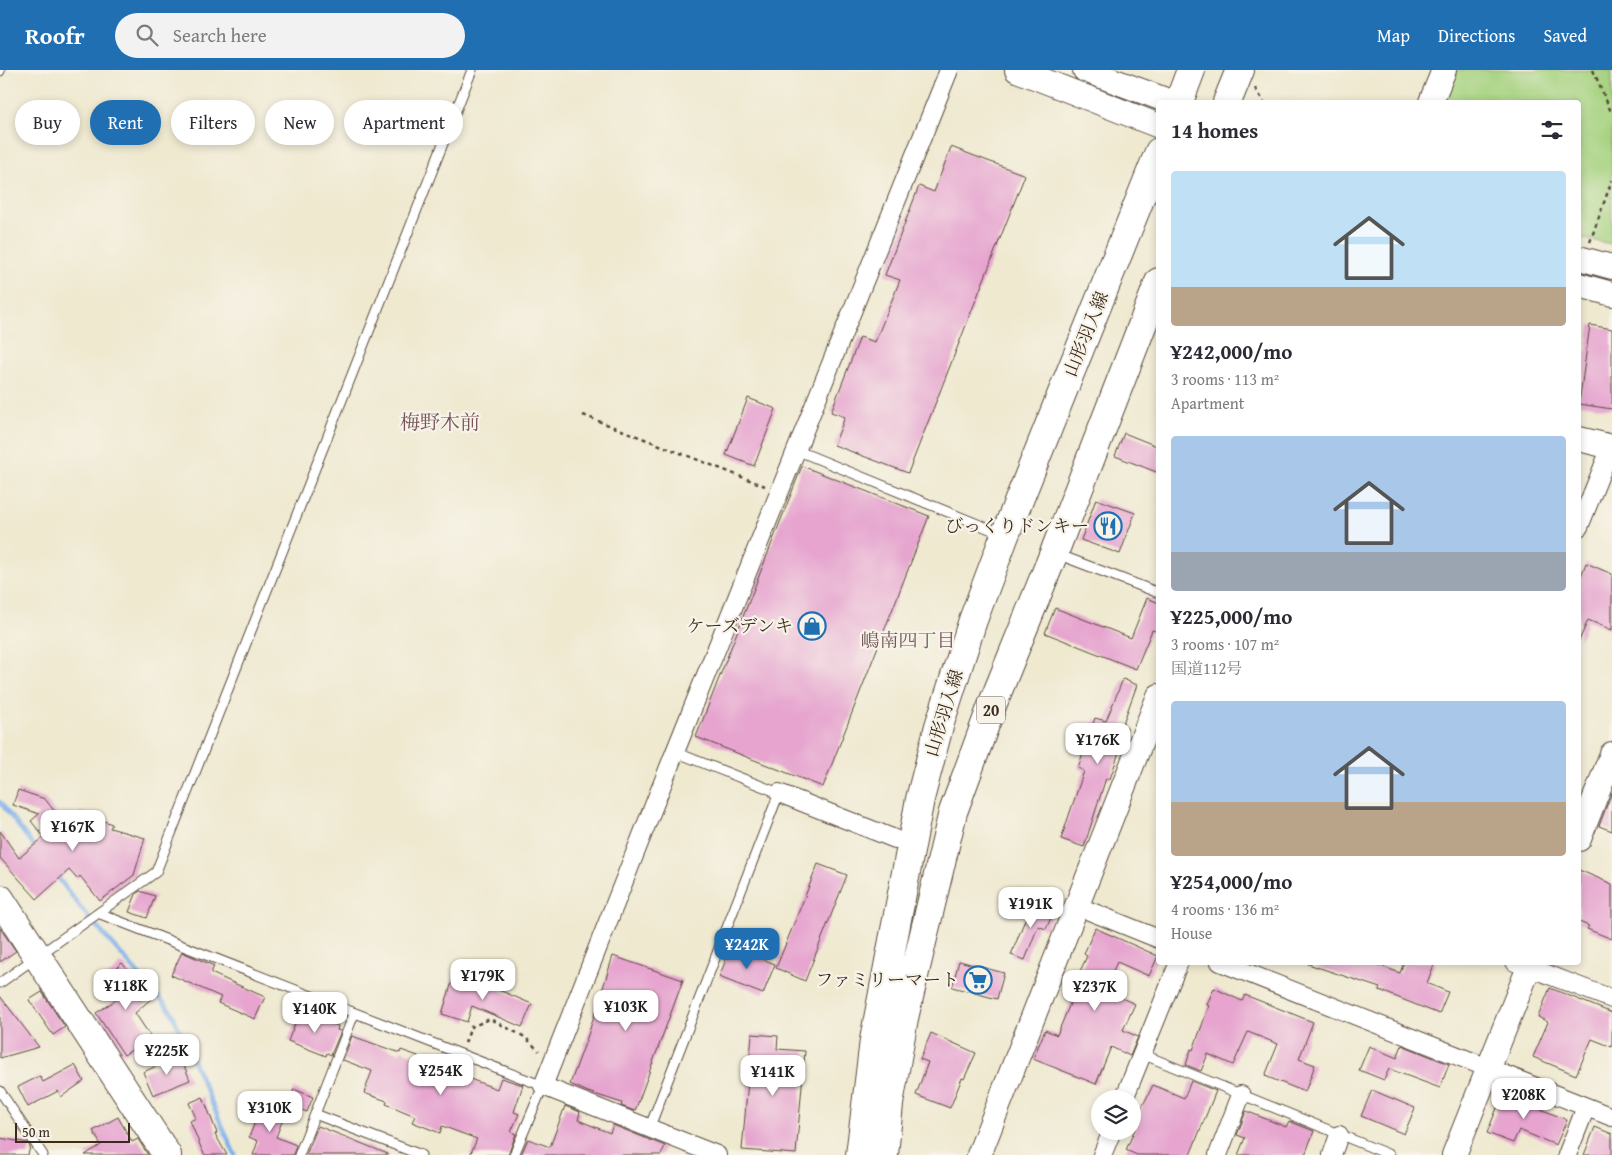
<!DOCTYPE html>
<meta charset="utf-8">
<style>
body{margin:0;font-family:"Gentium Book Plus","Noto Serif JP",serif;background:#f2f2f3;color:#2b2b33;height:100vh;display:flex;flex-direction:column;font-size:19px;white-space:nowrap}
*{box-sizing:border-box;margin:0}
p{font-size:16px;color:#7c7c81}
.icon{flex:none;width:28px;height:28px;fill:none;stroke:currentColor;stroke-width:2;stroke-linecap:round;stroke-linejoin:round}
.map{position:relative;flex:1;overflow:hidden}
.side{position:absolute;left:1156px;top:30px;width:425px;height:865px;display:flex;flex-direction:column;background:#fff;border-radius:5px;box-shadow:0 2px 8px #0003}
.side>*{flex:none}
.hud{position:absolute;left:15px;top:30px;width:475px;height:45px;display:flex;gap:10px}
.fabs{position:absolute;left:1091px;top:1020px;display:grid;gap:10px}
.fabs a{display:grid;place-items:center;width:50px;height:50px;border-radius:50%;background:#fff;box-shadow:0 2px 8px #0003;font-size:25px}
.scale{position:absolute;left:15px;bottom:12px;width:115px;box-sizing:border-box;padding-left:5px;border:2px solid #3b2a1e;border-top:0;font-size:14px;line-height:18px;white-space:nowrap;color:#3b2a1e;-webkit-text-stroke:4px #f7f3e8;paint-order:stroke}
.price{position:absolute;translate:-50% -42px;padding:0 11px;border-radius:10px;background:#fff;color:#222;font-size:16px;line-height:32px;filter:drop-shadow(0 1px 2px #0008)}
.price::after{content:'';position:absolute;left:50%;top:30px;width:15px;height:11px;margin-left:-8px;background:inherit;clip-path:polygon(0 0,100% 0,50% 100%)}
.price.active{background:#1f6fb2;color:#fff}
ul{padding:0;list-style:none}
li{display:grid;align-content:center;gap:10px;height:265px;padding:0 15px}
li span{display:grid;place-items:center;height:155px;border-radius:5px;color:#555}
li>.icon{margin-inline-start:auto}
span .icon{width:90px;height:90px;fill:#fffc;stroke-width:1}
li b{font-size:21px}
h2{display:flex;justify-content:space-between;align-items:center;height:60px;padding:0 15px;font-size:21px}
.chip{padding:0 18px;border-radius:22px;background:#fff;box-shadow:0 2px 8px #0003;font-size:18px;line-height:45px}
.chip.active{background:#1f6fb2;color:#fff}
header{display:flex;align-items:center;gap:30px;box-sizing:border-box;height:70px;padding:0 25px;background:#1f6fb2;color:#fff}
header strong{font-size:24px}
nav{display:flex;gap:28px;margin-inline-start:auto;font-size:18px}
.search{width:350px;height:45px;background:#f2f2f3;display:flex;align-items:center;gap:12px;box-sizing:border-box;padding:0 18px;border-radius:28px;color:#7c7c81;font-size:19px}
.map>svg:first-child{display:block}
.green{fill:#a5d27f;stroke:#707e4e}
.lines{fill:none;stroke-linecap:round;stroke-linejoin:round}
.stream{stroke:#7eb1ea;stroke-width:4.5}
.building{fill:#e6a4cf}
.lane-casing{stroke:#564739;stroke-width:11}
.street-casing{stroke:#564739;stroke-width:20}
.secondary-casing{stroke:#564739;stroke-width:26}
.primary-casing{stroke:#564739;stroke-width:30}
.highway-casing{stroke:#564739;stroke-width:30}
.path{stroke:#564739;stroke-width:2.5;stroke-dasharray:4 4;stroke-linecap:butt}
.lane{stroke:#fff;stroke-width:9}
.street{stroke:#fff;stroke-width:18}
.secondary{stroke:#fff;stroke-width:24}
.primary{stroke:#fff;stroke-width:28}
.highway{stroke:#fff;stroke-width:28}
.labels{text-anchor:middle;stroke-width:4.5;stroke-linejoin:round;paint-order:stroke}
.shield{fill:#f7f3e8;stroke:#73665b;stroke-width:1}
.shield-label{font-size:16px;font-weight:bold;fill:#3b2a1e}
.street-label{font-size:18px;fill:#3b2a1e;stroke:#f7f3e8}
.poi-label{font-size:18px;fill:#3b2a1e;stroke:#f7f3e8;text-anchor:end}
.neighbourhood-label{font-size:19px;fill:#77555c;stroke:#f7f3e8}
.quarter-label{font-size:20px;fill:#77555c;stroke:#f7f3e8}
</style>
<header>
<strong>Roofr</strong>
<div class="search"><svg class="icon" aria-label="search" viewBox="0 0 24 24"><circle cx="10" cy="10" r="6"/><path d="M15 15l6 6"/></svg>Search here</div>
<nav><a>Map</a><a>Directions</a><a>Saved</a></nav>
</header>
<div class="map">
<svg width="1612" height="1085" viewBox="0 0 1612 1085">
<rect width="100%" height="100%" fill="#f7f3e8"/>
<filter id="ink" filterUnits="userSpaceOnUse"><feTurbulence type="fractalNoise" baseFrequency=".02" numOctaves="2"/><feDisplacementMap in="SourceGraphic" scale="10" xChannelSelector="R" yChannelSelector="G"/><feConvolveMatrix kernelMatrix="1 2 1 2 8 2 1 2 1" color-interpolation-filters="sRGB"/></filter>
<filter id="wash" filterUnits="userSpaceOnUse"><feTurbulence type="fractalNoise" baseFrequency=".0096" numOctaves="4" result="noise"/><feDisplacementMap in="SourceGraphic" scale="20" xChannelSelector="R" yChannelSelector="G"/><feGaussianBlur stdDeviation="1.12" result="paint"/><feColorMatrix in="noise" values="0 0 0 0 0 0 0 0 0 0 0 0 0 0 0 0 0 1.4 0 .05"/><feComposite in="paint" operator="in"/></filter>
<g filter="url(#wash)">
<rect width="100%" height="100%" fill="#efe9d0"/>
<!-- green -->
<path class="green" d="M1450,0H1612V174L1579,168V32H1436Z"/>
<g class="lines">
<!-- stream -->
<path class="stream" d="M0,732L36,779
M56,805L84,842L171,941L235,1085"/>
</g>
<g id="blocks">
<!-- building -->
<path class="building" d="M951,77L1025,105L908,403L834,375L845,347L831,342L860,267L875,272L900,210L885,205L919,116L934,122Z
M1590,255L1612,259V339L1579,334Z
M748,328L776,339L754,396L726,385Z
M1124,363L1159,377V403L1115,386Z
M802,396L929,446L823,717L696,667Z
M1096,429L1135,443L1120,484L1081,470Z
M1586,493L1612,504V560L1588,550L1579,571V511Z
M1147,528L1159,533V562L1152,560L1136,599L1045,563L1055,538L1131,568Z
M1123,609L1137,615L1122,656L1127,658L1110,709L1106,708L1084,777L1061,769L1084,701L1078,698L1095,648L1106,651Z
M18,720L45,729L72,764L80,742L112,754L110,758L145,768L134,805L100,831L80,806L77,809L69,800L37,829L0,788V761L19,788L44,767L31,751L39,744L13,735Z
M1612,722V761L1599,756Z
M818,794L847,805L805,911L776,898Z
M1579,800L1612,814V869L1587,859L1589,856L1579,852Z
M140,821L155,826L147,848L129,842L136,824Z
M1032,832L1054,841L1046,859L1038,856L1025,890L1011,885Z
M0,858L16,881L0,892Z
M1095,858L1158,886L1149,906L1117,892L1104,920L1135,934L1123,960L1138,967L1130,986L1111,977L1096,1014L1033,989L1045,960L1057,965L1079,912L1076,910L1087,886L1084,884Z
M731,877L775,894L763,924L719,907Z
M182,882L214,896L211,903L265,927L255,949L218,933L221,927L171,905Z
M613,886L683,910L635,1041L621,1036L622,1033L588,1022L570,1014L588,965Z
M959,891L1004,903L997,929L952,917Z
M1308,892H1370L1400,903L1404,892H1435L1427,913L1448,922L1439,944L1379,920L1380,918L1308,894Z
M122,893L153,927L135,943L151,967L124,985L96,943L125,924L108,906Z
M455,902L480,910V912L532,934L522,957L472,936L467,952L442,944Z
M1214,918L1242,931L1245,925L1313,952L1299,989L1315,995L1305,1022L1265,1006L1278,974L1248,962L1233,995L1208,984L1201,1001L1186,995L1191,979L1193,980L1209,936L1207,935Z
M1550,918L1612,943V977L1592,969L1576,1005L1533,987L1548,952L1538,947Z
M42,922L65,957L53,965L29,930Z
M0,926L39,977L0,988Z
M300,941L338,956L337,960L341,961L331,985L327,983L326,986L288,971Z
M931,963L976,983L964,1009L962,1008L950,1038L916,1025L928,992L920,989Z
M752,964L778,966L777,979L805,981L796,1084L742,1080Z
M352,966L400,983L401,980L418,986L417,990L442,1000L446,991L465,998L462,1006L497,1019L501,1008L523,1015L514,1042L519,1044L511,1062L516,1064L508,1085H470L477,1069L442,1056L440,1063L412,1052L415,1046L386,1034L387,1031L364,1023L372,1001L343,990Z
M1402,975L1449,994L1440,1018L1389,999L1384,1010L1359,1000L1369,976L1397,988Z
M180,986L190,1010L153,1025L143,1002Z
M75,995L84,1011L61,1027L58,1021L28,1037L18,1017L40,1006L43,1012Z
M1191,1011L1216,1021L1190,1085H1137L1126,1080L1138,1052L1135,1051L1153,1015L1184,1028Z
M1505,1018L1531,1028L1529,1034L1567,1050L1556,1075L1519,1060L1513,1073L1487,1063Z
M294,1019L313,1027L307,1042L288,1035Z
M1372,1020L1415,1038L1404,1064L1361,1046Z
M203,1027L217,1063L215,1064L227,1085H205L202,1080L190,1051L196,1048L189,1033Z
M263,1032L286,1041L276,1067L296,1075L293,1085H253L258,1071L249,1067Z
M565,1036L580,1042L578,1050L610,1063L613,1055L665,1076L661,1085H521L528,1069L550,1077Z
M1246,1041L1286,1057L1289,1051L1314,1061L1305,1085H1238L1245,1068L1237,1065Z
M118,1047L132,1072L138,1069L148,1085H85L101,1075L93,1061Z
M318,1056L388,1084V1085H306Z
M1595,1057L1612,1064V1085H1584Z
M0,1068L28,1073L30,1077L28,1085H0Z"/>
</g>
</g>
<g filter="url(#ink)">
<use href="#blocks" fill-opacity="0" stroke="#564739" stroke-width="1"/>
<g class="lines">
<!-- lane casing -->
<g class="lane-casing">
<path id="lane" d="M0,1V0
M796,380L1002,464
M1057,484L1159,523
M98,843L543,1016L514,1085
M0,913L156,802L472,0
M1142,984L1390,1085
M0,1021L43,1085
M315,1044L421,1085
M649,1059L779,723L675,682
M299,1085L354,944"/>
</g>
<!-- street casing -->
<g class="street-casing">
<path id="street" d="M1579,457L1611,377
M779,723L895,769
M1077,836L1159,869
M1220,892L1612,1047
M1515,892L1612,929
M1124,1029L1179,892
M717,1085L543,1016L675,682L949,0
M1102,1085L1112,1061
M1218,1085L1241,1025
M1332,1085L1339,1065
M1567,1085L1586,1037"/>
</g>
<!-- secondary casing -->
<g class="secondary-casing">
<path id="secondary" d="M1017,0L1159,56
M1085,0L1171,32
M1431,32L1444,0
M1579,188L1612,197
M1579,215L1612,224
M1579,369L1612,377
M1579,769L1612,684
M979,1085L1159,626
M1454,1085L1531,892"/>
</g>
<!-- primary casing -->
<g class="primary-casing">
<path id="primary" d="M1179,32L1191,0
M1227,32L1240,0
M860,1085L874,970L920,729L939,656L973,550L1005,465L1159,82
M884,1085L889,1034L904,948L953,742L993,633L1054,483L1159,212"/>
</g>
<!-- highway casing -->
<g class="highway-casing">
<path id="highway" d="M0,829L167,1085"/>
</g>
<!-- path -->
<path class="path" d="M1593,0L1612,44
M1255,18L1264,32
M1590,172L1612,110
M583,345L765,416
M465,973L471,957L490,949L525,967L539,981"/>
<!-- lane -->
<use href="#lane" class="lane"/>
<!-- street -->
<use href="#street" class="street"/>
<!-- secondary -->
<use href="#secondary" class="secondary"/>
<!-- primary -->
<use href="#primary" class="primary"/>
<!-- highway -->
<use href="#highway" class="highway"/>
</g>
</g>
<!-- icons -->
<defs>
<g id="restaurant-ring" transform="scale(1.4375)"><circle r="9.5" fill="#f7f3e8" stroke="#1f6fb2" stroke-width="1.5"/><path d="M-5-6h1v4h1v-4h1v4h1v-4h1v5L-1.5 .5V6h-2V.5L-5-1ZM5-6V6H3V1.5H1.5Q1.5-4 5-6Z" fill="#1f6fb2"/></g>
<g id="shop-ring" transform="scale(1.4375)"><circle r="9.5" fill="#f7f3e8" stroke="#1f6fb2" stroke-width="1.5"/><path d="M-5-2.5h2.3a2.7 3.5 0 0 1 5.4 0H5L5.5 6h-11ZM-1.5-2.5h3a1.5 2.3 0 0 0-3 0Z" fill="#1f6fb2"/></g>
<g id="supermarket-ring" transform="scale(1.4375)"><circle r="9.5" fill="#f7f3e8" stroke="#1f6fb2" stroke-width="1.5"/><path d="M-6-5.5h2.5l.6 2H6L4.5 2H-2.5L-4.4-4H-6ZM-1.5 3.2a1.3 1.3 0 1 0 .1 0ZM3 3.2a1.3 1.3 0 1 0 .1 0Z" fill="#1f6fb2"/></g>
</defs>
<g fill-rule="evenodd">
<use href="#restaurant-ring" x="1108" y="456"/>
<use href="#shop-ring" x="812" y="556"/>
<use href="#supermarket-ring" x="978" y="910"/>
</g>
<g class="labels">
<!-- shield labels -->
<rect class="shield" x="977" y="626.5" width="28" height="27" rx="4"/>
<g class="shield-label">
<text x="991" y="646">20</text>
</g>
<!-- street labels -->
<g class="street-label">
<text transform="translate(1086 264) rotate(-68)" y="6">山形羽入線</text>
<text transform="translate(944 643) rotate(-73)" y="6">山形羽入線</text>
</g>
<!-- poi labels -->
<g class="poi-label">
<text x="1089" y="462">びっくりドンキー</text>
<text x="793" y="562">ケーズデンキ</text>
<text x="959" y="916">ファミリーマート</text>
</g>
<!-- neighbourhood labels -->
<g class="neighbourhood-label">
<text x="908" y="577">嶋南四丁目</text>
</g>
<!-- quarter labels -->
<g class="quarter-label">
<text x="440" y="359">梅野木前</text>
</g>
</g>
</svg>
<div class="fabs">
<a><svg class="icon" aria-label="layers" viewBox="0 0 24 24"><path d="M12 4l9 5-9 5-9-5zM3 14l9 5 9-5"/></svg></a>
</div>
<div class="scale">50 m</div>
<b class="price" style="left:1098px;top:695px">¥176K</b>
<b class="price" style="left:73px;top:782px">¥167K</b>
<b class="price" style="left:1031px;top:859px">¥191K</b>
<b class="price active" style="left:747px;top:900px">¥242K</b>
<b class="price" style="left:483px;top:931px">¥179K</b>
<b class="price" style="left:126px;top:941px">¥118K</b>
<b class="price" style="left:1095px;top:942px">¥237K</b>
<b class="price" style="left:626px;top:962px">¥103K</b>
<b class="price" style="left:315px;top:964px">¥140K</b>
<b class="price" style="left:167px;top:1006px">¥225K</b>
<b class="price" style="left:441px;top:1026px">¥254K</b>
<b class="price" style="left:773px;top:1027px">¥141K</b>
<b class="price" style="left:1524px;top:1050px">¥208K</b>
<b class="price" style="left:270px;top:1063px">¥310K</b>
<div class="hud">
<a class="chip">Buy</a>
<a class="chip active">Rent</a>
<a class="chip">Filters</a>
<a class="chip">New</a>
<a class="chip">Apartment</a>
</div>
<section class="side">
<h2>14 homes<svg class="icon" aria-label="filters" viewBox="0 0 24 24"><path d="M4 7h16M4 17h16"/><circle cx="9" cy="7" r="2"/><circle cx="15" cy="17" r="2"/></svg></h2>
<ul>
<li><span style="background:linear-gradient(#bfe0f5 75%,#b9a48a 0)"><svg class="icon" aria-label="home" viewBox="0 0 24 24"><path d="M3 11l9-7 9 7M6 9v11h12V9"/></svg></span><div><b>¥242,000/mo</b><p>3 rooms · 113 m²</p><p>Apartment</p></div></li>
<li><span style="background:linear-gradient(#a9c7e8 75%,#9aa5b1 0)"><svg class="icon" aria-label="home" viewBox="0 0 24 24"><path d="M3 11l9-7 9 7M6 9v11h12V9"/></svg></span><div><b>¥225,000/mo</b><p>3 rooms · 107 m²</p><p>国道112号</p></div></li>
<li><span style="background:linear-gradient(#a9c7e8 65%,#b9a48a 0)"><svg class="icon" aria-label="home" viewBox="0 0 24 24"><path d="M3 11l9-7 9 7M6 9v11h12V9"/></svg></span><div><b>¥254,000/mo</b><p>4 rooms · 136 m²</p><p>House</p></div></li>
</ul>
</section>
</div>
